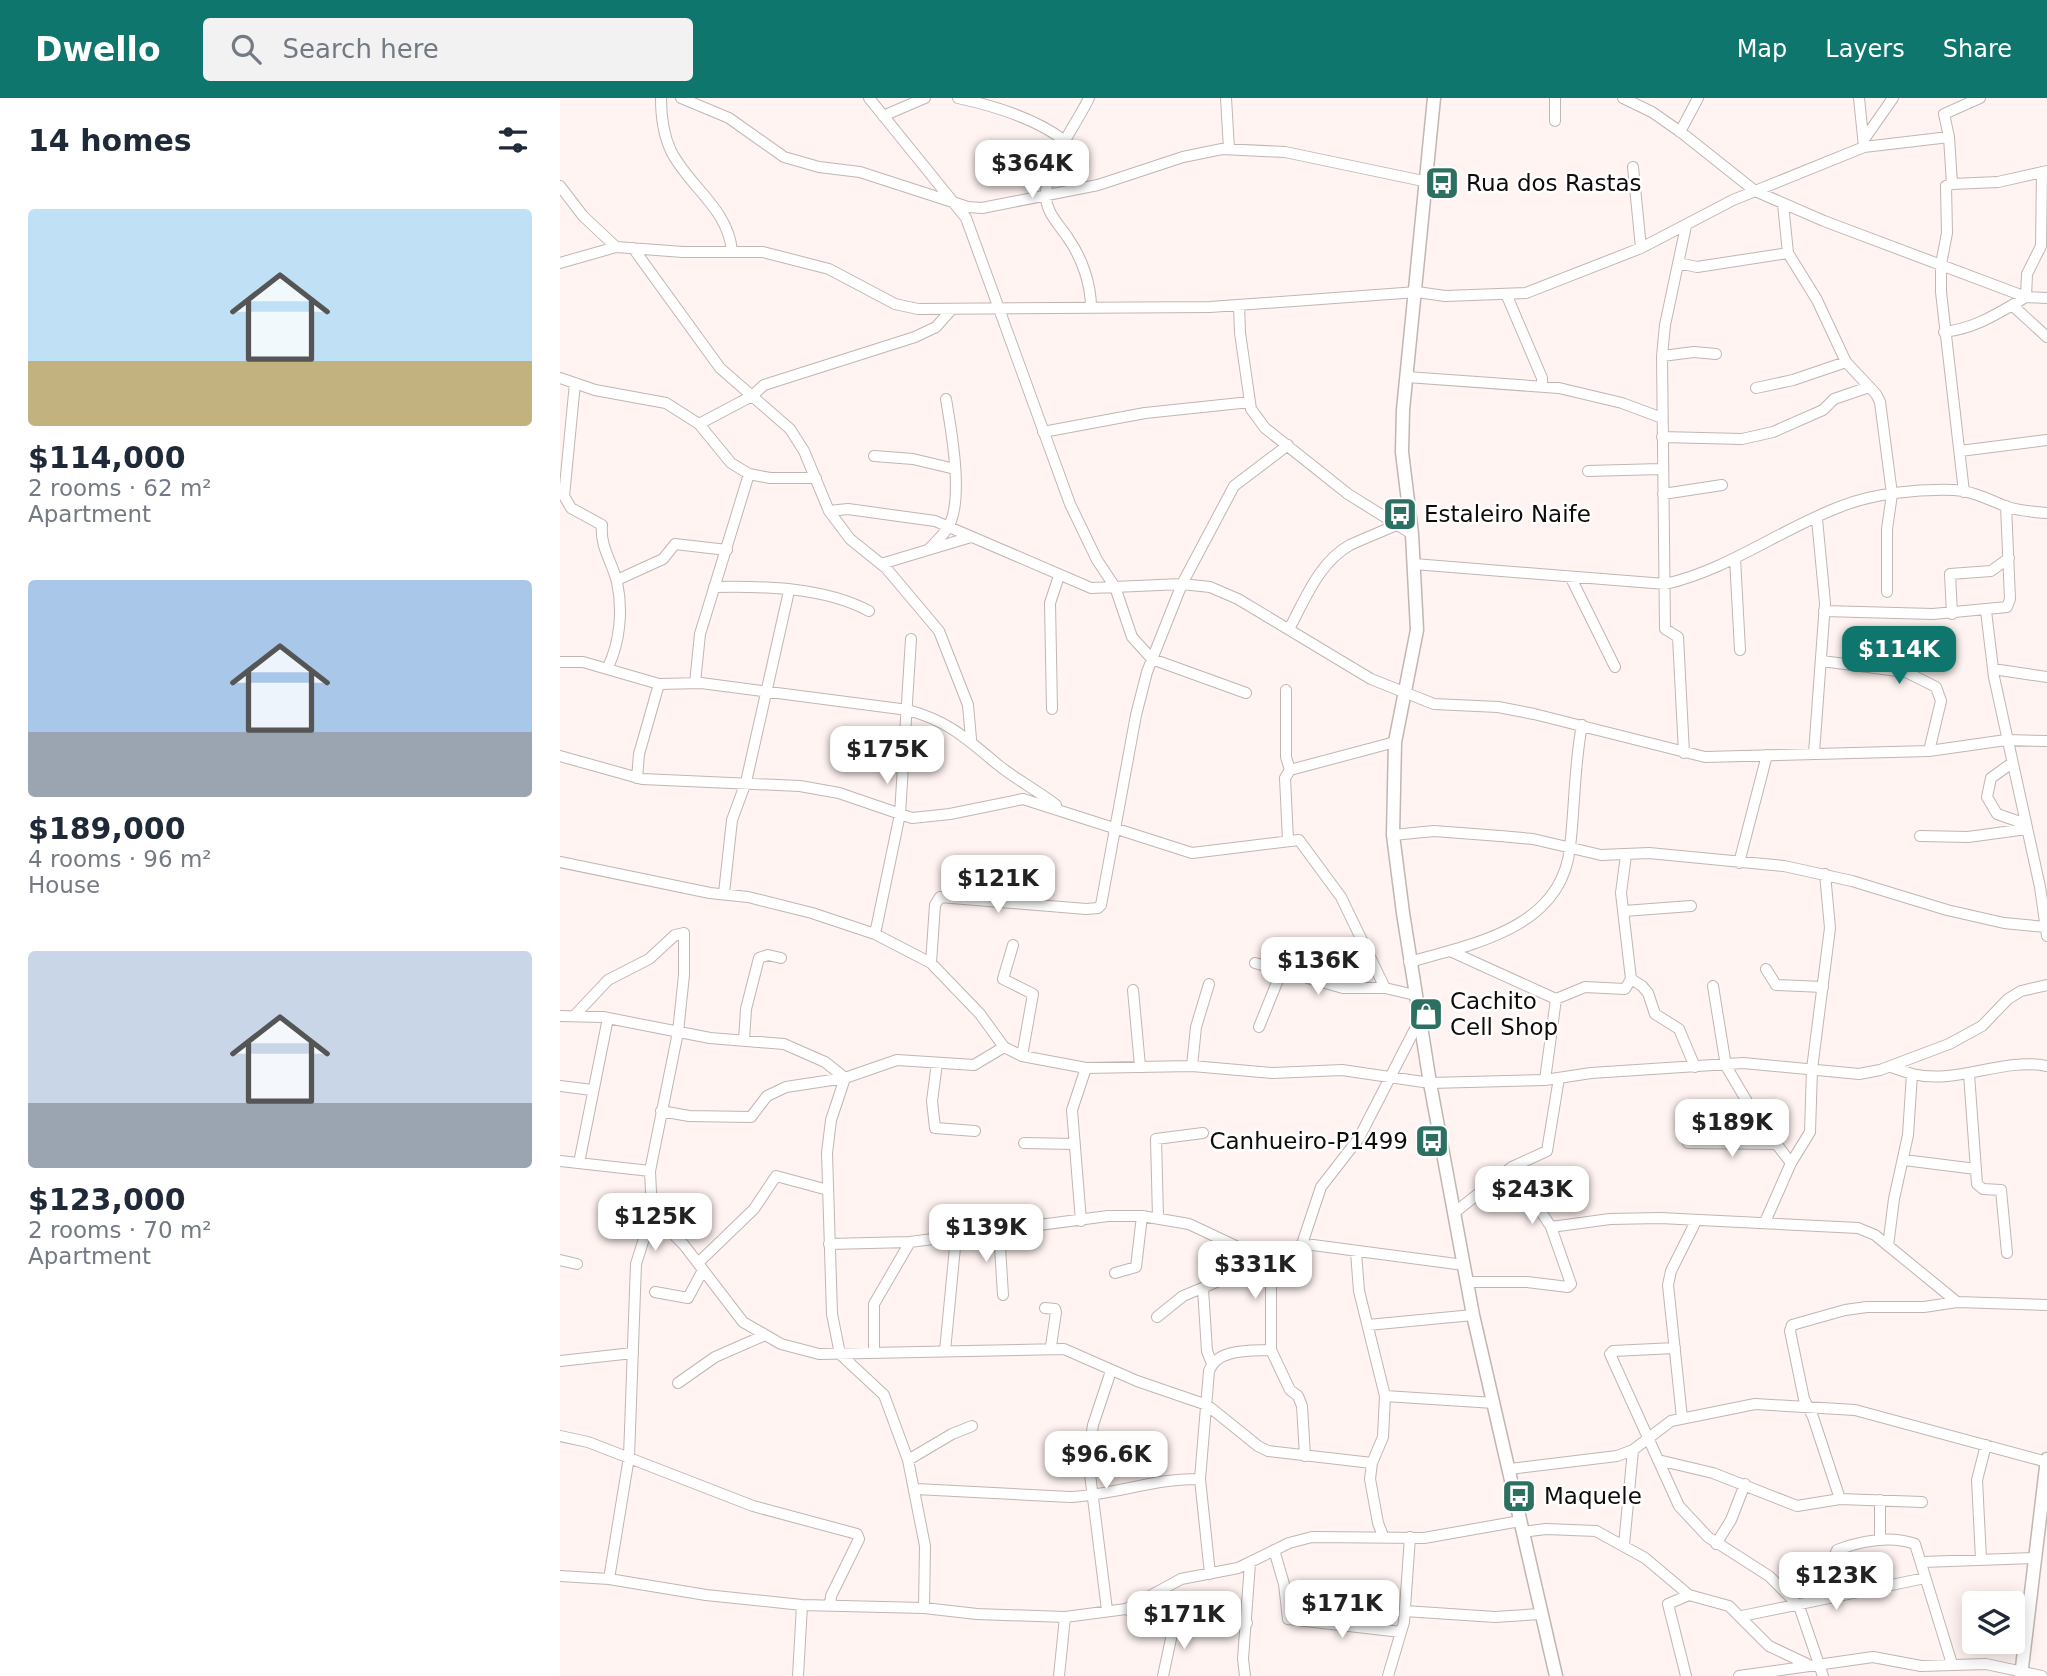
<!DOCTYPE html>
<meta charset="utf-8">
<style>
body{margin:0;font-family:"DejaVu Sans",sans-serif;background:#f2f2f3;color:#1f2937;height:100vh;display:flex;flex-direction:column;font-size:26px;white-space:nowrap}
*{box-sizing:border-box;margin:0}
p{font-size:23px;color:#747a83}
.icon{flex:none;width:38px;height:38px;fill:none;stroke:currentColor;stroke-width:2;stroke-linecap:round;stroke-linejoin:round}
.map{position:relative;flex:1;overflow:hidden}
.side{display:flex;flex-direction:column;background:#fff;width:560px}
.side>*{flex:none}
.buttons{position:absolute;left:1402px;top:1493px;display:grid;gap:14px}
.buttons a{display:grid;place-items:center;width:63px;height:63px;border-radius:7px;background:#fff;box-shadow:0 4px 18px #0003;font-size:35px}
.price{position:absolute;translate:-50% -60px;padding:0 16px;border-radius:14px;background:#fff;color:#222;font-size:23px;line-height:46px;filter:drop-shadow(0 2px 4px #0008)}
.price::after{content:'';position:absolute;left:50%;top:42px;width:21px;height:16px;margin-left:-10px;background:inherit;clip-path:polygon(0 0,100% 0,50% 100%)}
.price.on{background:#0f766e;color:#fff}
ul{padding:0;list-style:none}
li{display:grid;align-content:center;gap:14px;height:371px;padding:0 28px}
li span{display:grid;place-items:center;height:217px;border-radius:7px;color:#555}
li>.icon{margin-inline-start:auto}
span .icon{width:126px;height:126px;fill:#fffc;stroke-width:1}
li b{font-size:30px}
h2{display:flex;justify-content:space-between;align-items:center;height:84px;padding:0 28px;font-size:30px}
header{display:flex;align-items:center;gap:42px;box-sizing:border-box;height:98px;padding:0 35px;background:#0f766e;color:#fff}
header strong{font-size:33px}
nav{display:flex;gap:38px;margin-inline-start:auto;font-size:24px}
.search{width:490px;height:63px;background:#f2f2f3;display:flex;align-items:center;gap:18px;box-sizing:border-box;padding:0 24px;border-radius:7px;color:#747a83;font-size:26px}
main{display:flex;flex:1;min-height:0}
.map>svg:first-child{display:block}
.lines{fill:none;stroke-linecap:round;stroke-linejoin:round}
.minor-casing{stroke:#c0b6b3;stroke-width:12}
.tertiary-casing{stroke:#c0b6b3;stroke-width:15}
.minor{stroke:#fff;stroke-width:10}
.tertiary{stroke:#fff;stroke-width:12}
.labels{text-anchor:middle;stroke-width:5;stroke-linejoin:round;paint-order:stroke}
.poi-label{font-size:23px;fill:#0e0b0a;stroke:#fff;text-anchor:start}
</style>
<header>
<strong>Dwello</strong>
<div class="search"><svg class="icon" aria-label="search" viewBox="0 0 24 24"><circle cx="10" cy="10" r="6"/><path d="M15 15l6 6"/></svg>Search here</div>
<nav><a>Map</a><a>Layers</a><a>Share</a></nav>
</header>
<main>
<section class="side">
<h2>14 homes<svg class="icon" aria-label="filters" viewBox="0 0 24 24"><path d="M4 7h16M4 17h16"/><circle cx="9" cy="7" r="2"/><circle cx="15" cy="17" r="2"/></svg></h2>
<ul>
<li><span style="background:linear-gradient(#bfe0f5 70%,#c2b280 0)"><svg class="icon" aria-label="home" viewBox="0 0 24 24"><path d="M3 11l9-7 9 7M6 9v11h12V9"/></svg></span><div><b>$114,000</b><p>2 rooms · 62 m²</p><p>Apartment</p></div></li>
<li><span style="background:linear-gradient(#a9c7e8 70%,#9aa5b1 0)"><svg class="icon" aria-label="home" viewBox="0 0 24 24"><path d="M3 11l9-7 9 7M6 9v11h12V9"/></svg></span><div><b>$189,000</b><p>4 rooms · 96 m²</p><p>House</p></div></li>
<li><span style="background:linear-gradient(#c9d6e8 70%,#9aa5b1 0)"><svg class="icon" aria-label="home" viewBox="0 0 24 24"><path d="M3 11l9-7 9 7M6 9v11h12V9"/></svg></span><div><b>$123,000</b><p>2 rooms · 70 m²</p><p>Apartment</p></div></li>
</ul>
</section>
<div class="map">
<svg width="1487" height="1578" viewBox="0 0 1487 1578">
<rect width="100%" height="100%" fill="#fff4f1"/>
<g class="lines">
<!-- minor casing -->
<g class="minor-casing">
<path id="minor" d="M101,0C101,19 103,36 111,53C129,89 168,110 172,153
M121,0L169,20L224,59L259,69L300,74L408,109L422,110L538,87L623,59L662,51L725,54L868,84
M309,0L406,120L510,406L537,462L555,489L572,539L592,561L686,595
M398,0C435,8 475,20 505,43
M529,0C515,29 490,59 486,93C484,113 498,125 508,140C522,160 531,186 531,210
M666,0L669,51
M995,0V23
M1063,0L1092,14L1122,35L1195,93L1264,123L1466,199L1487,200
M1299,0L1304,49L1389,39L1392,86L1438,84L1487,73
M323,18L365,0
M1120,34L1138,0
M1389,39L1384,16L1420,0
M1305,40L1333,0
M1073,69L1081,150
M1392,86L1386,88L1387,135L1381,166V194L1404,394
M0,88L23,118L56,149
M1223,106L1228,155L1257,202L1286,264L1316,296L1320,304L1332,396L1327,431V494
M73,150L160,270L230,331L244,353L269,413L290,441L326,470L379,533L408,607L411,641
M0,165L56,149L123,154H203L269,171L335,206L358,211L650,209L857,194L885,198L966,195L1081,150L1173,102L1304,49
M1118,165L1137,169L1228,155
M947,198L982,280V288
M679,207L680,235L691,311L705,330L788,396L852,436
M1452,207L1487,239
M1384,234C1417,230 1438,215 1466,199L1467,176L1481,148L1482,74
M1102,258L1134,254L1156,256
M847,279L999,290L1062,305L1102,320
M0,280L35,292L106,305L139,326L171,365L189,376L210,380H256
M15,285L4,398L11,410L42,427C40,450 52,463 57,484C63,512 60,544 48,569
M1196,290L1233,282L1286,264
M139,326L192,298L204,287L355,239L376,229L392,211
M483,334L585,315L690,304
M1102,339L1182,341L1213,334L1263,312L1274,301L1309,289
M1400,353L1487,342
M314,358L353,361L395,371
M1028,373L1101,371
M1103,396L1162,387
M269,413L288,411L375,423L531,490L622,486L650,489L678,501L811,581L874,606L938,609L974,616L1145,659L1369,653L1446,642L1487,643
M369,451C375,445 382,438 387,431C405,405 391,331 386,301
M1175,460L1180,552
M321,466L411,439
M854,466L1105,486C1168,472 1222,430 1282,408C1315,395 1358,391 1394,392C1412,393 1428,401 1445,408C1458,413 1473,414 1487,415
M1011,480L1055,569
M57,482L103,461L115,446L167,452
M154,489C205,488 264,489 309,513
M1264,513L1373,516L1447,509L1450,501L1446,408
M1426,513L1434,579L1480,789L1487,838
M1392,516L1390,476L1431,473L1449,460
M729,531C745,502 759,464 790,447C805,440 821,434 836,427
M1262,563L1346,574L1376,589L1381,603L1369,653
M0,564H23L99,586L141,585L348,612C388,623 406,640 437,666C455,681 477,692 496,707
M1433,571L1487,579
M135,585L140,536L189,376
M726,592V659L730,672
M492,611L490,505L499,478
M1124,655L1118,539L1105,531L1102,258L1105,227L1126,128
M1254,655L1265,505L1257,421
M0,658L82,681L240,688L279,695L352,720L390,716L463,701L632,755L739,742L781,799L825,890
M1452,665L1431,680L1427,699L1437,716L1466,726
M77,680L79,656L99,586
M833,737L874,733L940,738L973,741L1041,757L1089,755L1224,768L1292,783L1387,812L1444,825L1486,829
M1360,738L1408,739L1467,731
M728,742L725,680L730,672L835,644
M0,764L150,795L188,799L252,815L315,836L371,865L420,916L444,949L462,958L526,970L632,968L713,975L782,972L870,985L985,982L1031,975L1183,965L1299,976L1320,972L1389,946L1422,928L1448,901L1461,893L1487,887
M1179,765L1207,657
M164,795L172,722L186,684L229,493
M1064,813L1131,808
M315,836L340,716L351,541
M453,847L443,881L473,896L462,958
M890,853L996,901L1025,889L1065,891L1071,881L1061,795L1066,757
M849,864C914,846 1002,830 1010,749C1015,707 1014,668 1022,627
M371,865L375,807L380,799L526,811L538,810L541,807L576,617L587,574L622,486L674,388L728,347
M695,865L783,890H825L855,897
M1206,871L1216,887L1263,889
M1071,881L1082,888L1088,895L1095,916L1119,931L1135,969
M1153,888L1166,968L1198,1022L1231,1065
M573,892L580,968
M15,917L48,882L89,861L115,837L124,835V877L118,934L90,1073L92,1115L76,1166L69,1359L49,1481
M0,918L43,919L150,940L224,946L265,964L285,980L271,1022L267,1055L272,1216L280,1256L324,1297L348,1362L365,1448L364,1510
M699,929L722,872
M184,942L186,911L199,860L208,857L221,860
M377,965L372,1003L375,1030L415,1033
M632,968L636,929L649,886
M1352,976C1398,987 1442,959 1487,968
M1409,976L1417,1086L1423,1091L1441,1092L1447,1155
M985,982L996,901
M0,988L32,992
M101,1013L129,1018L191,1019L207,998L226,989L285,980L337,962L414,967L444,949
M464,1045L514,1046
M1128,1045L1216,1046
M1344,1062L1416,1071
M0,1063L90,1073
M19,1065L48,920
M92,1115L124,1147L183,1224L221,1246L259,1256L504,1251L577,1283L647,1307L698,1348L708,1353L812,1365
M894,1115L952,1069L987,1053L999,980
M598,1119L596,1041L643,1035
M521,1123L512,1012L526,970
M1205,1124L1231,1065L1250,1034L1252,971L1270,830L1265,776
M991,1129L1050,1121L1100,1120L1298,1130L1315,1137L1397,1204
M439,1133L443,1197
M269,1146L350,1144L548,1118H582L629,1126L682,1151L711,1152L753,1147L904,1167
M742,1146L761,1089L799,1040L859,923
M1328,1148L1334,1101L1348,1037L1352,976L1331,969
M711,1152V1252L730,1292L738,1298L742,1308L745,1358
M796,1154L799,1193L825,1298L823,1339L812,1365L810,1381L818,1425L823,1438
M0,1162L17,1166
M138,1165L194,1111L216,1078L268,1092
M555,1175L576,1169L582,1118
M907,1184H967L1008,1189L1011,1186L991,1129L952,1069
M643,1191L647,1253L652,1266
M95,1194L128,1200L143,1172
M485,1210L495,1211L496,1214L491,1248
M597,1219L623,1198L659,1183L664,1144
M808,1227L913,1217
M1115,1250L1053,1253L1050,1256L1119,1408L1148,1439L1209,1478L1239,1508L1263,1578
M385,1253L396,1139
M314,1254V1206L350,1144
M0,1263L73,1255
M118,1285L155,1259L203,1238
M825,1298L934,1305
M1122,1320L1108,1187L1111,1173L1136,1123
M0,1338L28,1344L193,1408L297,1436L299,1441L271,1498L270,1507
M348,1362L392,1336L412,1328
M1098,1362L1153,1375L1237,1408L1280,1401L1362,1404
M950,1371L1057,1358L1073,1352L1111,1323L1195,1306L1295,1312L1487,1364
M356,1391L510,1399C554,1397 595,1380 640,1381
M1280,1401L1253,1319L1244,1301L1230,1233L1232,1227L1285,1212L1307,1209H1364L1397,1204L1487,1207
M1320,1402V1440
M962,1434L986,1431L1036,1433L1085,1460L1129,1497L1169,1508L1209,1548L1247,1566
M1156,1446L1171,1422L1185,1386
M1064,1447L1073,1352
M714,1452L724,1486L728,1521L841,1534
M1275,1457L1277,1452C1301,1443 1330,1437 1355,1446L1392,1566
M1421,1461L1417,1382L1426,1347
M1362,1464L1474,1460
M650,1476L640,1381L649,1273C657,1250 691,1253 711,1252
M0,1478L49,1481L146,1497L242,1507L364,1510L417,1516L505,1519L566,1511L621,1481L678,1470L729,1445L752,1439L864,1440L960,1423
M566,1511C600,1529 649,1523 687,1525
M547,1512L528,1360L533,1327L551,1273
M845,1513L935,1519L980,1516
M1182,1518L1365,1480
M238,1578L242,1507
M499,1578L505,1519
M603,1578L615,1522
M685,1578L683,1561L690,1465
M828,1578L844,1524L850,1439
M1126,1578L1108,1506L1129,1497
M1179,1578L1313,1559L1361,1568L1426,1566L1482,1578"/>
</g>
<!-- tertiary casing -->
<g class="tertiary-casing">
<path id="tertiary" d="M874,0L843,312L842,354L852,436L857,532L835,644L833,737L843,815L870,985L913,1217L996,1578
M1461,1578L1487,1361"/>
</g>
<!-- minor -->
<use href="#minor" class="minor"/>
<!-- tertiary -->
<use href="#tertiary" class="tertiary"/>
</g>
<!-- icons -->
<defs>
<g id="bus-square" transform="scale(1.75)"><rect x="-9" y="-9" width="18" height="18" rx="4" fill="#2c7062" stroke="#fff"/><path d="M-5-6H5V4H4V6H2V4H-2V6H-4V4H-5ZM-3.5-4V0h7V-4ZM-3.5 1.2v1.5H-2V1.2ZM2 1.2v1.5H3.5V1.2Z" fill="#fff"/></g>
<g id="shop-square" transform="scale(1.75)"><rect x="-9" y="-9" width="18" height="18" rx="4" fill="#2c7062" stroke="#fff"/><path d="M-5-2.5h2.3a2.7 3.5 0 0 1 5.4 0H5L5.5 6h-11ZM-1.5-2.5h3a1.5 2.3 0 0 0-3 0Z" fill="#fff"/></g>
</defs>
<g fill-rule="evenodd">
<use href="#bus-square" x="882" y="85"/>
<use href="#bus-square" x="840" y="416"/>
<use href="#shop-square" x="866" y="916"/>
<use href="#bus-square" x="872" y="1043"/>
<use href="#bus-square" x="959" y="1398"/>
</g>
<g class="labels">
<!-- poi labels -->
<g class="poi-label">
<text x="906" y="93">Rua dos Rastas</text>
<text x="864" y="424">Estaleiro Naife</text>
<text x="890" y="911">Cachito<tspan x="890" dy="26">Cell Shop</tspan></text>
<text x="848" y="1051" text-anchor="end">Canhueiro-P1499</text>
<text x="984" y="1406">Maquele</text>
</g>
</g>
</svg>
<div class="buttons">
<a><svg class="icon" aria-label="layers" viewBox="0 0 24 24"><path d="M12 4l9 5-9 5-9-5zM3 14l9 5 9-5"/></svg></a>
</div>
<b class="price" style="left:472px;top:102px">$364K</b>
<b class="price on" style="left:1339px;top:588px">$114K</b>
<b class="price" style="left:327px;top:688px">$175K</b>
<b class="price" style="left:438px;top:817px">$121K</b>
<b class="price" style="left:758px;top:899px">$136K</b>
<b class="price" style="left:1172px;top:1061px">$189K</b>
<b class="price" style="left:972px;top:1128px">$243K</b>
<b class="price" style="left:95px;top:1155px">$125K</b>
<b class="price" style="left:426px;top:1166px">$139K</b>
<b class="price" style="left:695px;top:1203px">$331K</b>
<b class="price" style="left:546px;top:1393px">$96.6K</b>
<b class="price" style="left:1276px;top:1514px">$123K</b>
<b class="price" style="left:782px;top:1542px">$171K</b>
<b class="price" style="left:624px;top:1553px">$171K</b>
</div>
</main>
